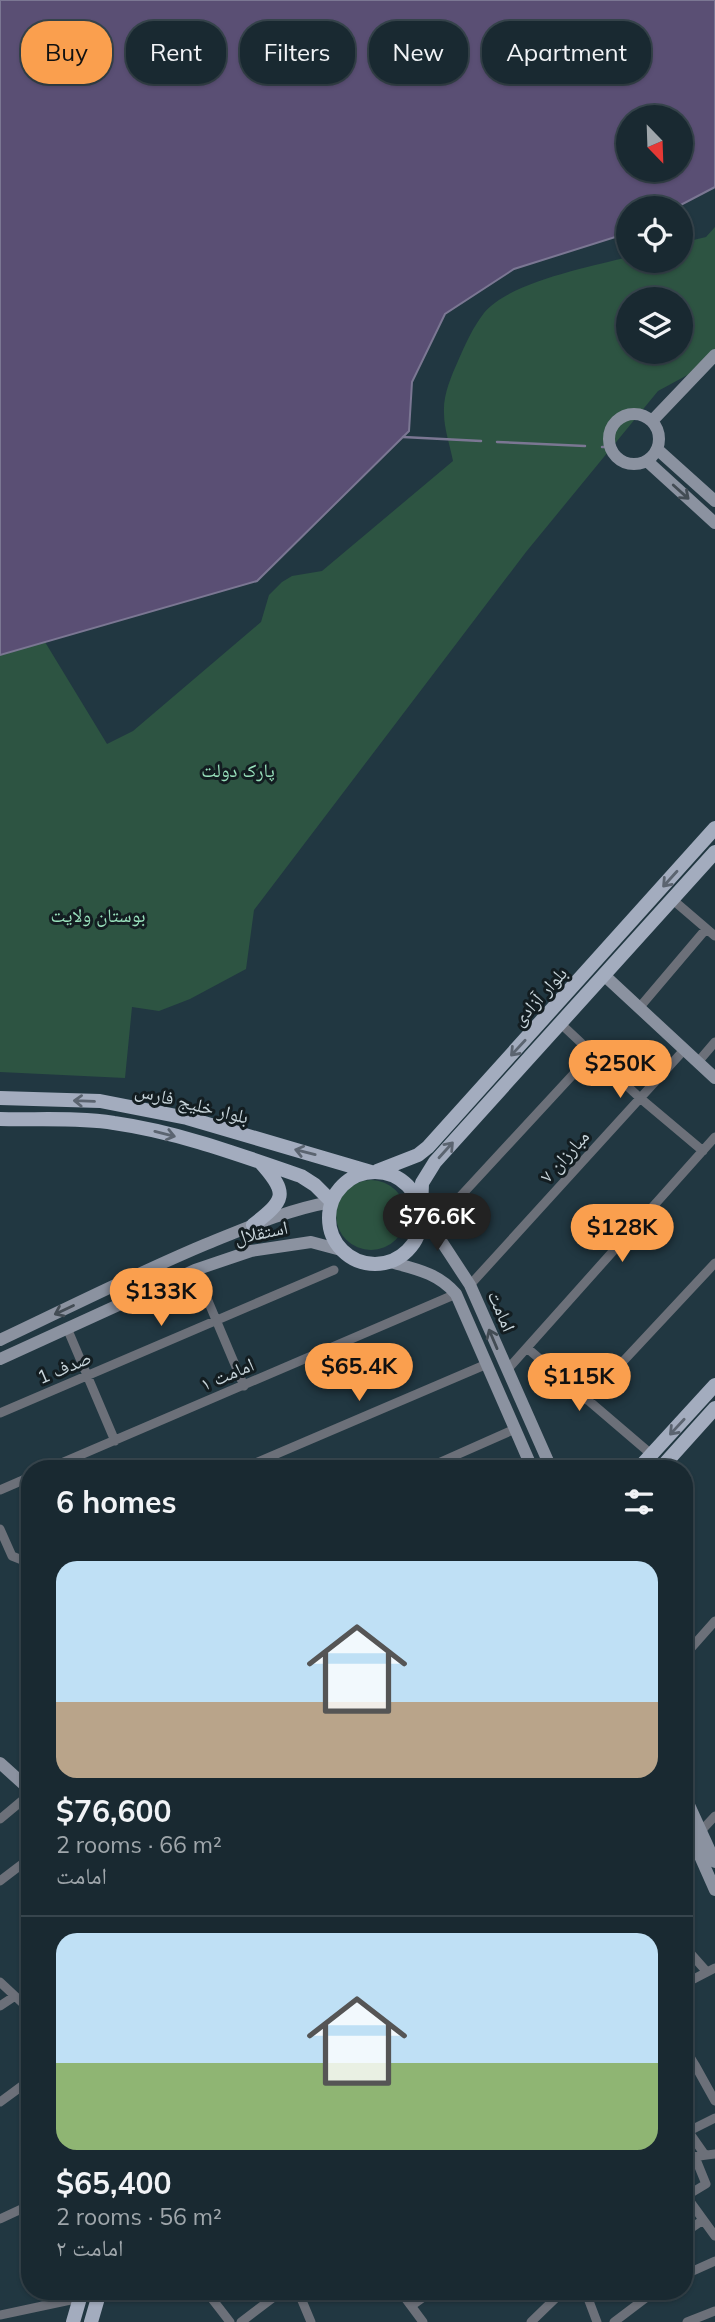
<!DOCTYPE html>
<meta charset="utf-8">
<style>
body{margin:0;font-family:Mulish,"Noto Naskh Arabic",sans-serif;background:#26353d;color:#f1f3f6;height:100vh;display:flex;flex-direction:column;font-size:26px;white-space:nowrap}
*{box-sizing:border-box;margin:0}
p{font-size:23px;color:#9fa6ab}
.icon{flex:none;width:38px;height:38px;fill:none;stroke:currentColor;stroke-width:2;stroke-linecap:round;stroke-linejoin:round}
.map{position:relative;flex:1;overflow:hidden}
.sheet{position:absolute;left:21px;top:1460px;width:672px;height:840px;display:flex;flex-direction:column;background:#192931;border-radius:28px;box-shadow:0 2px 5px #0004,0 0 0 2px #37454d}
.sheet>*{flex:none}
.banner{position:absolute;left:21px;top:21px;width:674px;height:63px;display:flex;gap:14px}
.needle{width:46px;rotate:157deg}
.controls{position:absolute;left:616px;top:105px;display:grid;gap:14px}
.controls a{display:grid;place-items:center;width:77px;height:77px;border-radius:50%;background:#192931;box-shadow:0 2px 5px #0004,0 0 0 2px #37454d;font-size:35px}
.price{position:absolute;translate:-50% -60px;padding:0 16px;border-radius:24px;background:#fa9f4e;color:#111;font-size:23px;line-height:46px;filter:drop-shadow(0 2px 4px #0008)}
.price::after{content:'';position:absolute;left:50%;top:42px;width:21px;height:16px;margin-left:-10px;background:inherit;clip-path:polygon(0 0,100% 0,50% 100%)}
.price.current{background:#222;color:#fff}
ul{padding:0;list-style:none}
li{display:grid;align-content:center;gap:14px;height:371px;padding:0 35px}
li+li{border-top:2px solid #37454d}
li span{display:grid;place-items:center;height:217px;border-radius:21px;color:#555}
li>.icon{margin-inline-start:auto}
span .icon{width:126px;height:126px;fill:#fffc;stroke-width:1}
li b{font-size:30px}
h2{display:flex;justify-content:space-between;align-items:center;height:84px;padding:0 35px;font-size:30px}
.pill{padding:0 24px;border-radius:28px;background:#192931;box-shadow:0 2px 5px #0004,0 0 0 2px #37454d;font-size:24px;line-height:63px}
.pill.current{background:#fa9f4e;color:#111}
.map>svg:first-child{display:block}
.green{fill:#2d5442;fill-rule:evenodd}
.water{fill:#5a4f74;stroke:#7b7793;stroke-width:2;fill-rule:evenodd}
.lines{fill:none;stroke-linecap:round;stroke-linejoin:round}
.stream{stroke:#7b7793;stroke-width:2.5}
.street{stroke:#6c7079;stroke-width:9}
.secondary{stroke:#8b92a0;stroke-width:12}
.primary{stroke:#a3acbe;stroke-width:14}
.oneway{stroke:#434c54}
.oneway2{stroke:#5b6470}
.labels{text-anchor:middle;stroke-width:6;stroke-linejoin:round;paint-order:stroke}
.park-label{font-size:19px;fill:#99e2bd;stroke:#131d21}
.street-label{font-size:19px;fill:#c7d4da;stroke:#131d21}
</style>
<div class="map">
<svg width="715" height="2322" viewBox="0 0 715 2322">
<rect width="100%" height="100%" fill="#213741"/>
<!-- green -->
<path class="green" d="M715,227V360L658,391L526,552L254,910L246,969L190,999L159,1011L132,1007L125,1078L0,1072V655L45,642L107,744L133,731L261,622L269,595L282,582L292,576L322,571L453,461C450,445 444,429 444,413C443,395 451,377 458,361C465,345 473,327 484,313C509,282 590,267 628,257V261H681V243L706,237ZM628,299H681V352H628Z
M336 1215a35 35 0 1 1 70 0a35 35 0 1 1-70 0Z"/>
<!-- water -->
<path class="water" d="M0,0H715V187L675,208H628V233L514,269L445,314L412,382L409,431L257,581L0,655ZM628,117H681V170H628Z"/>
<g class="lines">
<!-- stream -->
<path class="stream" d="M403,437L481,441
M497,442L585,446
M602,447H606"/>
<!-- street -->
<path class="street" d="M673,900L715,936
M639,1008L706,929
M561,1024L640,1098L703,1151
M698,1062L715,1042
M432,1227L592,1054
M195,1270L244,1386
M470,1285L684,1050
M67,1328L115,1441
M527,1348L651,1454
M507,1370L715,1137
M587,1400L715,1263
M0,1413L334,1270
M50,1468L456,1294
M244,1468L487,1364
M427,1468L515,1429
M0,1490L30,1477
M0,1529L12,1556L22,1560L30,1557
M684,1656L715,1621
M0,1819L30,1794
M701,1831L715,1816
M0,1881L30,1858
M684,1946L707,1972
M0,1982L30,2010
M684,1984L715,1968
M0,2006L15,1996
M684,2047L695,2065L684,2074
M695,2065L715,2101
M0,2102L30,2080
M684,2125L705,2155
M689,2131L715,2118
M695,2157L706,2184L686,2196L715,2236
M684,2158L715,2154
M0,2219L30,2205
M684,2233L703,2220
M684,2275L715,2261
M206,2291L230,2322
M298,2291L311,2322
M400,2291L423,2322
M586,2293L597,2322
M411,2306L432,2291
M0,2315L80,2298
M241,2322L282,2291
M531,2322L563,2291
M614,2322L655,2291
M687,2322L715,2311"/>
<!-- secondary -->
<path class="secondary" d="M609 439a25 25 0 1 1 50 0a25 25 0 1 1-50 0Z
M652,421L715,355
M657,449L715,501
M647,461L715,523
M605,976L715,1078
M421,1217L432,1227L470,1285L551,1468
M390,1262C416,1269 438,1273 456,1294L532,1468
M0,1340C68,1308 135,1274 204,1245C246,1228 286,1210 331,1202
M0,1359L195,1270L251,1251L311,1242L341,1250
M0,1763L30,1790
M684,1794L715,1862
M684,1820L715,1890"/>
<!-- primary -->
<path class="primary" d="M0,1098L100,1101L187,1118L371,1172
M0,1119C35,1120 80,1117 114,1123C178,1132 240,1155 301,1176L315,1185L331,1201
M377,1171L418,1155L428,1147L715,828
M329 1218a46 46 0 1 1 92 0a46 46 0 1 1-92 0Z
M421,1210L422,1183L435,1162L715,852
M253,1225C285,1200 289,1194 261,1163
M639,1468L715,1385
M661,1468L715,1408
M73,2322L82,2291
M91,2322L100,2291"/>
</g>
<!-- one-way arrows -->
<defs><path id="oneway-shaft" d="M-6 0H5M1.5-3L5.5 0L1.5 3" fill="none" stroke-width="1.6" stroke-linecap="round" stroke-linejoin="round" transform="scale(1.75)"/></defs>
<g class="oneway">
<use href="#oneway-shaft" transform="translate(681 492) rotate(42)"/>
<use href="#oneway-shaft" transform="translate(64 1310) rotate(155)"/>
<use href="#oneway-shaft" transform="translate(493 1339) rotate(-113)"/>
</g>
<g class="oneway2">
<use href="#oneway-shaft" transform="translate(670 879) rotate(132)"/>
<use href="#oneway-shaft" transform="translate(518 1048) rotate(133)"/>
<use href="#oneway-shaft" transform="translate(84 1101) rotate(-178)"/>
<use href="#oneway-shaft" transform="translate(165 1134) rotate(14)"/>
<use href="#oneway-shaft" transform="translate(446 1150) rotate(-48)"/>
<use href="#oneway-shaft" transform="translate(305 1152) rotate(-166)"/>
<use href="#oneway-shaft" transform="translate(677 1427) rotate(133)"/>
</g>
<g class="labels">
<!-- park labels -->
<g class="park-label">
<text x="238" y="777">پارک دولت</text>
<text x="98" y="922">بوستان ولایت</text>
</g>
<!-- street labels -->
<g class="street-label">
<text transform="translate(539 996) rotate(-48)" y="7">بلوار آزادی</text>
<text transform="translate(192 1103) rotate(14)" y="7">بلوار خلیج فارس</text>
<text transform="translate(564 1156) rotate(-48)" y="7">مبارزان ۷</text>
<text transform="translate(261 1232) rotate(-12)" y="7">استقلال</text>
<text transform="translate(502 1311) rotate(67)" y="7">امامت</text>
<text transform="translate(64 1367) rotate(-23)" y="7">صدف 1</text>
<text transform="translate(227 1374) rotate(-23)" y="7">امامت ۱</text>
</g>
</g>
</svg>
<div class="controls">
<a><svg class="needle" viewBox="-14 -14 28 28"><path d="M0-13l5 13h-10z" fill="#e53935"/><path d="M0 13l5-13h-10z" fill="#9fa6ab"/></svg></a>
<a><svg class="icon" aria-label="locate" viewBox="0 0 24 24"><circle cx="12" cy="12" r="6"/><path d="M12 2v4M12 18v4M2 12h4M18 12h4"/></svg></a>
<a><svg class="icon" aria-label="layers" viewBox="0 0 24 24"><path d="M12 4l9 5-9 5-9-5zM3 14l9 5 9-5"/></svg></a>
</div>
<b class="price" style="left:620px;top:1100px">$250K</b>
<b class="price current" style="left:437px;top:1253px">$76.6K</b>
<b class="price" style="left:622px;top:1264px">$128K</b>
<b class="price" style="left:161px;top:1328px">$133K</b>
<b class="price" style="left:359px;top:1403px">$65.4K</b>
<b class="price" style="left:579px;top:1413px">$115K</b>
<div class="banner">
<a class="pill current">Buy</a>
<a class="pill">Rent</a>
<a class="pill">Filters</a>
<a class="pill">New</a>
<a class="pill">Apartment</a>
</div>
<section class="sheet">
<h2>6 homes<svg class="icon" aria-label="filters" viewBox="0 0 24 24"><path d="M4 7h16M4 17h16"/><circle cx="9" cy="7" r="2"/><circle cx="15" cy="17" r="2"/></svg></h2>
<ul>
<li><span style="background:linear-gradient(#bfe0f5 65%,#b9a48a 0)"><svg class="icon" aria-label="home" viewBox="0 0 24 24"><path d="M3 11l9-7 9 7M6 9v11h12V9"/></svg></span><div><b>$76,600</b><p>2 rooms · 66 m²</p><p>امامت</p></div></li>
<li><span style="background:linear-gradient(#bfe0f5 60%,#8fb573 0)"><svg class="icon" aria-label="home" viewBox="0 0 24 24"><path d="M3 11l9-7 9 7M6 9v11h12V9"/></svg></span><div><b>$65,400</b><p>2 rooms · 56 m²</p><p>امامت ۲</p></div></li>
</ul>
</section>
</div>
